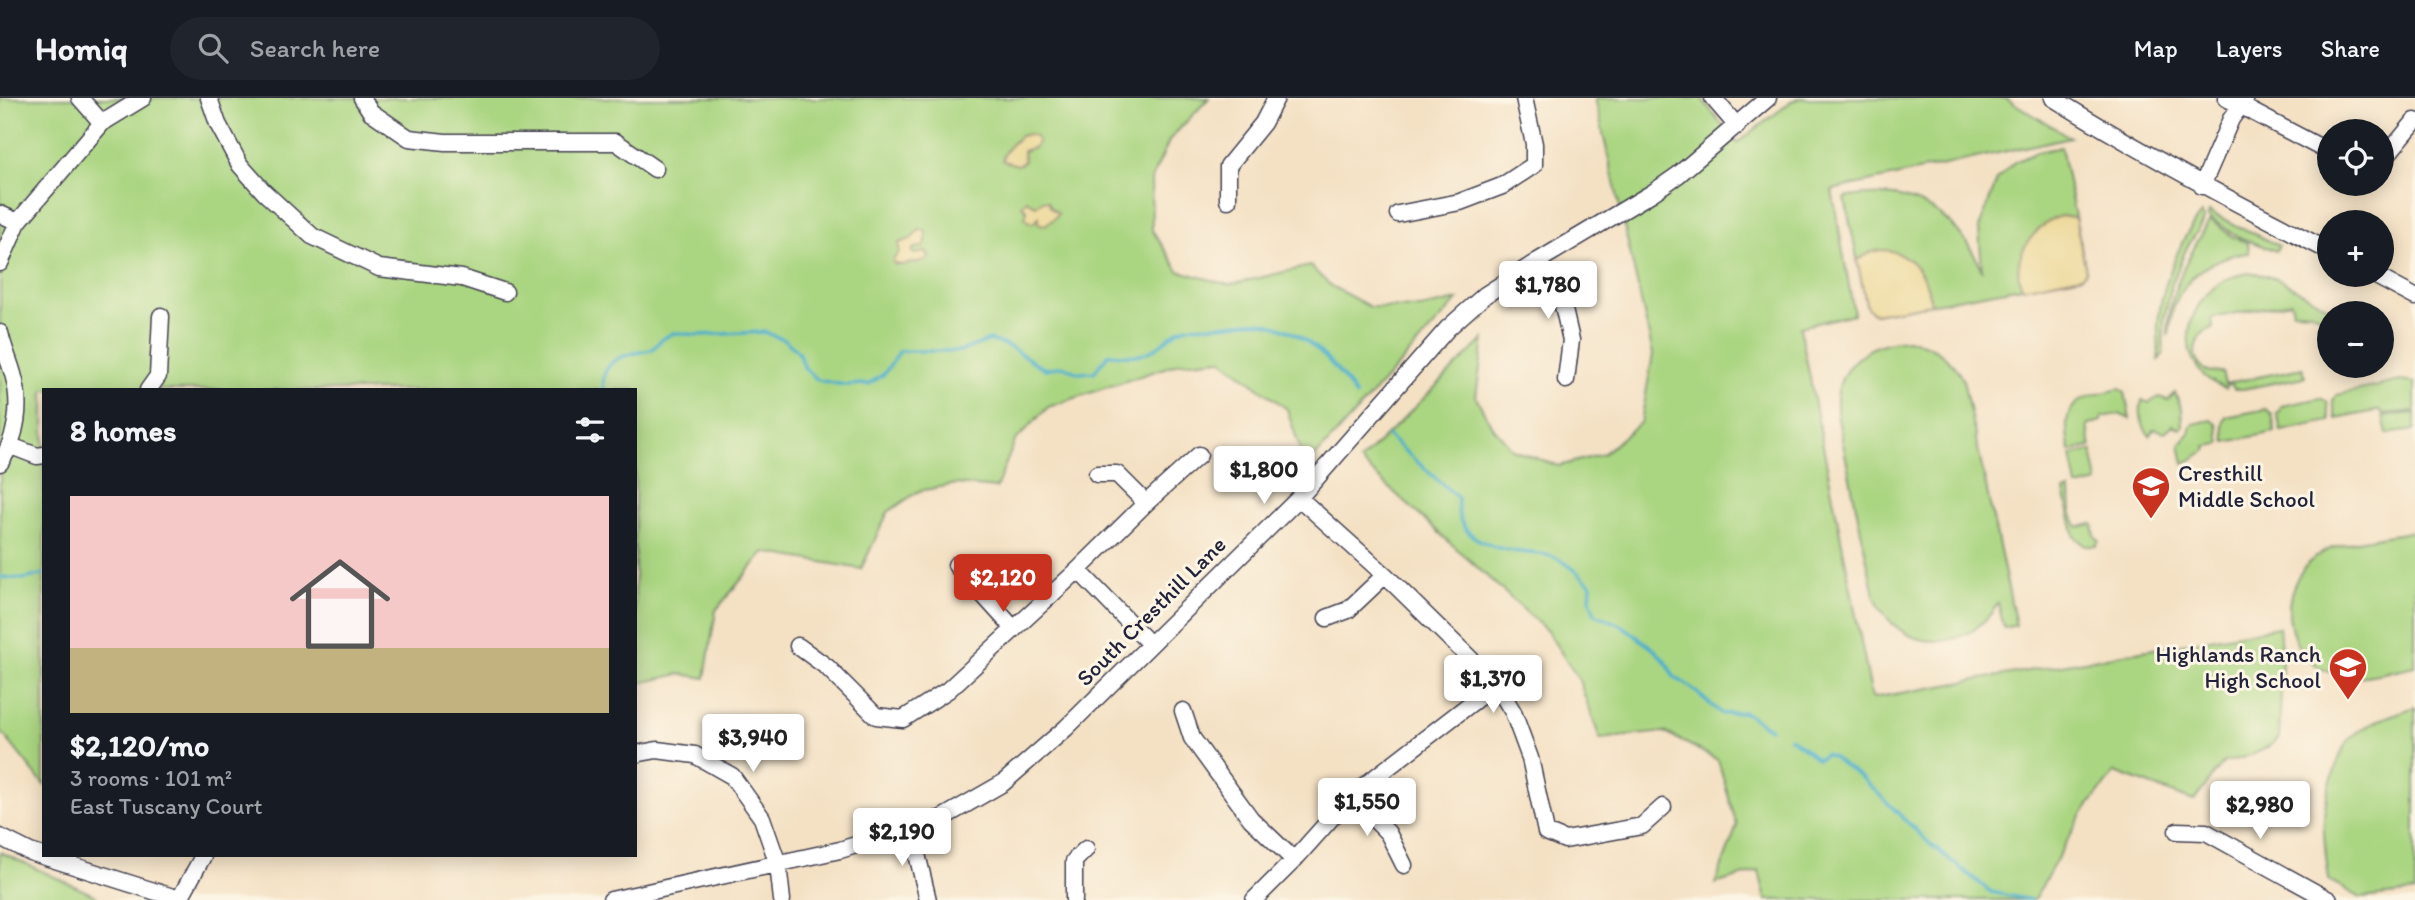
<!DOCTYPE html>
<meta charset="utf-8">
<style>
body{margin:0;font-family:Itim,sans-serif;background:#20242c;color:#f1f3f6;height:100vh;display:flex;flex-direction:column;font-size:26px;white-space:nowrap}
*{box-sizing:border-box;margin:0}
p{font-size:23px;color:#9ea1a6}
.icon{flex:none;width:38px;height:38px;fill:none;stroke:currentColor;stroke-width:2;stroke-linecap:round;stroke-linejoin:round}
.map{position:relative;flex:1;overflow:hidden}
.sheet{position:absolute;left:42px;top:290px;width:595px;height:469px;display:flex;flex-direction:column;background:#171b24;border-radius:0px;box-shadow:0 4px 18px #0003}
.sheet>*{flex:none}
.controls{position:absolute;left:2317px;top:21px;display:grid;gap:14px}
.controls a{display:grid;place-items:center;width:77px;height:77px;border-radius:50%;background:#171b24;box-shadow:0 4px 18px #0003;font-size:35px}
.price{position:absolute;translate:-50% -60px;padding:0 16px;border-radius:7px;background:#fff;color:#222;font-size:23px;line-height:46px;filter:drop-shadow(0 2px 4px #0008)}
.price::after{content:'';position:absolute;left:50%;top:42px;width:21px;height:16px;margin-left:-10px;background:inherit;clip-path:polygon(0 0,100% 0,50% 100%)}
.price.active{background:#c8321e;color:#fff}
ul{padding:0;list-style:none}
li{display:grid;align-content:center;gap:14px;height:371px;padding:0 28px}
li+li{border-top:2px solid #363941}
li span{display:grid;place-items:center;height:217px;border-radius:0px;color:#555}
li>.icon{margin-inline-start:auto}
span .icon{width:126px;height:126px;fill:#fffc;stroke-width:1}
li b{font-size:30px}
h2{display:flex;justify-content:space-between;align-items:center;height:84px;padding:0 28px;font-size:30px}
header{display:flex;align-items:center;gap:42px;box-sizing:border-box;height:98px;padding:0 35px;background:#171b24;border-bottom:2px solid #363941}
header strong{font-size:33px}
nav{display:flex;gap:38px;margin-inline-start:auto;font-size:24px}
.search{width:490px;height:63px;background:#20242c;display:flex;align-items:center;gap:18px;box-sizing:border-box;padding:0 24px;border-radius:38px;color:#9ea1a6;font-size:26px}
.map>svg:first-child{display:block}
.green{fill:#aad581;stroke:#667c5e;stroke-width:2}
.sand{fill:#eeda9e;stroke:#887e6c;stroke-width:2}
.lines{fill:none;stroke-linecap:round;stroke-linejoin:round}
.stream{stroke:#4bafcb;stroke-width:3.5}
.minor-casing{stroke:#423f50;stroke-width:19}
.minor{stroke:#fff;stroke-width:16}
.labels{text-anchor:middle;stroke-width:6;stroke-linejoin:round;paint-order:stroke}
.poi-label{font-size:23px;fill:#22223b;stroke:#fcf5e5;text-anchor:start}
.street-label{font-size:23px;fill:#22223b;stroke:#fcf5e5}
</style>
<header>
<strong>Homiq</strong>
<div class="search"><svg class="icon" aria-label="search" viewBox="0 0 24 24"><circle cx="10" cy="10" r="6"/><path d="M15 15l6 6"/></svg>Search here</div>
<nav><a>Map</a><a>Layers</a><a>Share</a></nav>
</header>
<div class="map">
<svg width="2415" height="802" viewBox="0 0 2415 802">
<rect width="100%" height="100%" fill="#fcf5e5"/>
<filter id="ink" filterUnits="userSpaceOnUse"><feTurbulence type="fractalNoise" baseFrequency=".0143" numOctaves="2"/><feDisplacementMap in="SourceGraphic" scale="14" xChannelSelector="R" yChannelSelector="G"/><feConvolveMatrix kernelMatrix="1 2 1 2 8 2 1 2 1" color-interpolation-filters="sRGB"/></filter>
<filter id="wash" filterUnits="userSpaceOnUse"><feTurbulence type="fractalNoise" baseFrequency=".00686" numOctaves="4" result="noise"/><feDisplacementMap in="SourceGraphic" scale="28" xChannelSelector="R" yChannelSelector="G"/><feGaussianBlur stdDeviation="1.57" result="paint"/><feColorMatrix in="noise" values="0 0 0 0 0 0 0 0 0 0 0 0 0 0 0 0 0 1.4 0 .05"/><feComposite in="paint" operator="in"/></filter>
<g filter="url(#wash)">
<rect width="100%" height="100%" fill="#f4e1c4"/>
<!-- green -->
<path class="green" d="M0,0H1209L1170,41L1151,82L1152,132L1179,173L1229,187L1310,168L1331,188L1370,209L1421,210L1458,202L1306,369L1287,311L1221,261L1179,265L1048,309L1015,343L996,390L956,386L919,393L888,414L861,471L764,454L716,512L705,580L680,576L635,586V292H44V687L0,632Z
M1595,0H1701L1737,45L1791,4L1801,0H2005L2070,39L1832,92L1854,216L1800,229L1872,600L2279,529L2282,566L2279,640C2263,655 2245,660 2224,664L2194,703L2115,674L2082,716L2034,802H1766L1759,773L1715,786L1737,728L1718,662L1665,634L1600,641L1579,582L1547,533L1360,363L1484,241L1476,299L1491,327L1513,352L1559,368L1603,356L1641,324L1653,256Z
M2061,49L2086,173L2082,178L1875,216L1867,210L1845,100C1910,87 1957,114 1982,173L1979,130L1997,82L2014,64L2037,54Z
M2209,114L2279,148L2276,153L2239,139L2208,119Z
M2201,116L2204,119L2203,125L2186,151L2172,185L2164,221L2163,256L2158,263C2160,250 2157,237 2158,224C2161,192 2179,141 2201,116Z
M2210,122L2233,139L2248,145L2249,155C2215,157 2184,178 2173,211C2171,220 2171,231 2168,238C2167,194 2189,158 2210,122Z
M2255,175L2278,181L2339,215H2329V223L2312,214L2293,213L2291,204L2212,220L2213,230C2186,238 2190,280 2222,274L2225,286L2229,285L2226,290C2161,269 2188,176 2255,175Z
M1910,242C1935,247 1951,260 1963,282L2016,527L2004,530L1998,505C1967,558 1897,556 1874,497L1838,321C1830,272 1864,243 1910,242Z
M2303,270L2305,279L2243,291H2235L2232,288V284Z
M2400,283L2415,285V313L2382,316L2381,312L2336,321L2333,303L2336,297Z
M2120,291L2125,294L2130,321L2119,316L2102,319V323L2087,327L2091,349L2070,353C2059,304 2077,300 2120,291Z
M2175,295L2182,311L2183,328L2181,331L2173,327L2165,334L2155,331L2150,338C2141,329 2139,314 2142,302L2149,305L2159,299L2168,302Z
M2321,300L2327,304L2330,323L2281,333L2277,315L2280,314L2281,308Z
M2266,311L2272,316L2275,334L2226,344L2223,326L2226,319Z
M2415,315V332L2387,336L2383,318Z
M2211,322L2217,326L2221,346L2206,348L2207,352L2184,366L2180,346L2188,337L2192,326Z
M2092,353L2098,384L2077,389L2071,357Z
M2070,392C2071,406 2069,416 2078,429L2093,426L2095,438L2099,443L2096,448H2086L2075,439L2064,393Z
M2415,433V568C2390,573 2362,583 2336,576C2282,562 2273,489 2317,458C2338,443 2389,438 2415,433Z
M2415,609V794L2361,800L2329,782C2323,739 2319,710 2336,669C2339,661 2342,651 2347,644C2362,626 2394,616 2415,609Z
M0,754L96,798V802H0Z"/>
<!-- sand -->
<path class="sand" d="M1029,36L1035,38L1038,44L1035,49L1023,53L1024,64L1018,67L1003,63C1002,52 1013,46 1020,38Z
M1027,102L1036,108L1042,103H1048L1051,110L1058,115L1055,120L1045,127L1039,126V119L1034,125L1029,124L1025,120L1027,113L1022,107Z
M2061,118L2075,120L2086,173L2082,178L2023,190C2007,162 2035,126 2061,118Z
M919,132L926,133V145L923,149L914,150L912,154L914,156L927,154L929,160L927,162L903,167L894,166L893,162L899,154V145L911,141Z
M1881,152C1911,152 1928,179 1931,206L1875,216L1867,210L1857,162L1872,154Z"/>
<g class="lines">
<!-- stream -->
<path class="stream" d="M604,292C599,260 626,256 652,252L661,242L673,235L700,237L764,234L785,242L798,254L805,271L818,282L844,287L869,286L884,276L900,253H961L990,242L1010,249L1045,271L1063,268L1078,275L1094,274L1109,256C1130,257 1143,261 1160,247C1167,242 1173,234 1181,231C1194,226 1205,228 1218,227C1233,227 1247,222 1261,224C1305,232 1333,263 1356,298
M1388,338L1458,400C1454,435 1483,448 1513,453C1528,456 1542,454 1556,460C1570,466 1580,477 1591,487L1590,502L1595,516L1623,528L1656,553L1667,566L1674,579L1689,588L1722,616L1744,614L1770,631
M0,479L24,481L44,476
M1789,639L1818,661L1825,656L1832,659L1863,681L1930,746L1991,794L2030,802"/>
</g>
</g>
<g filter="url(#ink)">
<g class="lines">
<!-- minor casing -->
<g class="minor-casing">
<path id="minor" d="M80,0L102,25
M209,0L218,26L240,67L264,94L312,138L379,170L462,180L505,194
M362,0L371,14L409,40L445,44H616L655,71
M1713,0L1737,28
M2053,0C2143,56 2235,105 2329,153
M2226,0L2329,54
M2382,60L2387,57L2415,23
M2202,88L2231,21L2246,0
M1228,102V68L1263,25L1276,0
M0,116L18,124
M1398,116L1460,104L1502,88L1534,67V46L1524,0
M1538,163L1561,199L1571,242L1566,282
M0,165L18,124L102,25L143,0
M2374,177L2415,199
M0,235C3,249 9,262 13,276C22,306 17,340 0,365
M148,292L158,278L161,218
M11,348L37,358L44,357
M1097,376H1117L1146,405
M1299,400L1385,477L1496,586L1513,614L1530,660L1546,734L1565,742L1642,728L1663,709
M956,467L1014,531
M1078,472L1150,546
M1327,520L1348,512L1385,477
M798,548L827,569L876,618L903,621L948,592L1078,472L1146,405L1199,357
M1183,613L1192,640L1251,721L1294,762
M635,656L657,652L695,657L732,678L762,720L778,766L782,802
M1351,698L1388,735L1404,767
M911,731L928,802
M2177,733L2206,734L2329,802
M0,739L30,754L179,801
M179,802L203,758
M611,802L840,752L942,720L1003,685L1066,630L1299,400L1448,230L1485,197L1538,163L1652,95L1678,77L1768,0
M1074,802V763L1086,751
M1254,802L1294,762L1351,698L1496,586"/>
</g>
<!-- minor -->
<use href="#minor" class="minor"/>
</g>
</g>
<!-- icons -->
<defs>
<g id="school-pin" transform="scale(2.0125)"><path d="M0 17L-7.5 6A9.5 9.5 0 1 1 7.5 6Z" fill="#c8321e" stroke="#fcf5e5"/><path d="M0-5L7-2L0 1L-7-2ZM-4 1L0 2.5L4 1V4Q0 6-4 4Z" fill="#fff"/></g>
</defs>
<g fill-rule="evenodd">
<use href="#school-pin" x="2151" y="388"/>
<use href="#school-pin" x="2348" y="569"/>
</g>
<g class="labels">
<!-- poi labels -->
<g class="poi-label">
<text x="2178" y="383">Cresthill<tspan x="2178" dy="26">Middle School</tspan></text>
<text x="2321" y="564" text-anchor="end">Highlands Ranch<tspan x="2321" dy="26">High School</tspan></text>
</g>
<!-- street labels -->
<g class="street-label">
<text transform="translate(1151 513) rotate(-45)" y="8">South Cresthill Lane</text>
</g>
</g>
</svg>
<div class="controls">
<a><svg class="icon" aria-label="locate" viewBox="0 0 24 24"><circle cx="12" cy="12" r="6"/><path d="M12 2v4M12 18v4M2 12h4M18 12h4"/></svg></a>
<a>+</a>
<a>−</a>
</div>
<b class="price" style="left:1548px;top:223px">$1,780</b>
<b class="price" style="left:1264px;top:408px">$1,800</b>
<b class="price active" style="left:1003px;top:516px">$2,120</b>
<b class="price" style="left:1493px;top:617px">$1,370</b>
<b class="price" style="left:753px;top:676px">$3,940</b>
<b class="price" style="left:1367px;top:740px">$1,550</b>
<b class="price" style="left:2260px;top:743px">$2,980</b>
<b class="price" style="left:902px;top:770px">$2,190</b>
<section class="sheet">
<h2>8 homes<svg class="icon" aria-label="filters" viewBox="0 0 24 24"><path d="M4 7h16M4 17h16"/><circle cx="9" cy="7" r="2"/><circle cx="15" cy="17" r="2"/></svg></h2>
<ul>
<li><span style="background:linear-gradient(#f6c9c9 70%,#c2b280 0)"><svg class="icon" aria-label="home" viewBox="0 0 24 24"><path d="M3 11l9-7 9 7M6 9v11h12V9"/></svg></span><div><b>$2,120/mo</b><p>3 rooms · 101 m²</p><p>East Tuscany Court</p></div></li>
</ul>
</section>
</div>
